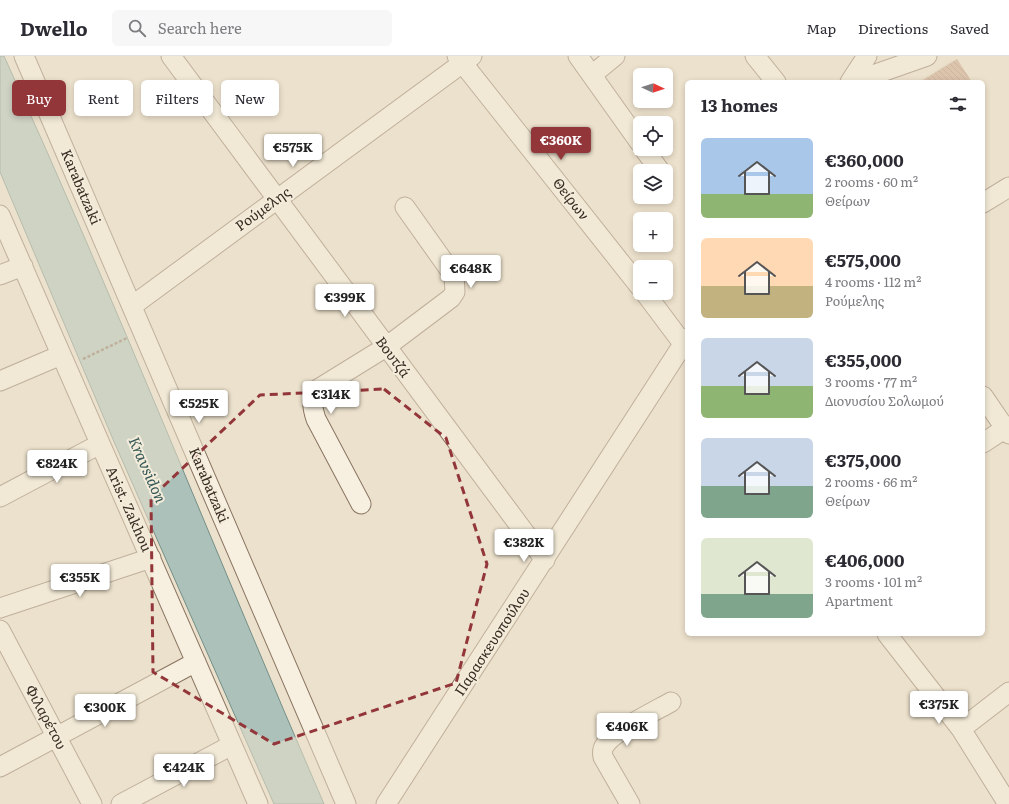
<!DOCTYPE html>
<meta charset="utf-8">
<style>
body{margin:0;font-family:Literata,serif;background:#f7f7f7;color:#2b2b33;height:100vh;display:flex;flex-direction:column;font-size:15px;white-space:nowrap}
*{box-sizing:border-box;margin:0}
p{font-size:13px;color:#7c7c81}
.icon{flex:none;width:22px;height:22px;fill:none;stroke:currentColor;stroke-width:2;stroke-linecap:round;stroke-linejoin:round}
.map{position:relative;flex:1;overflow:hidden}
.drawer{position:absolute;left:685px;top:24px;width:300px;height:556px;display:flex;flex-direction:column;background:#fff;border-radius:6px;box-shadow:0 2px 6px #0003}
.drawer>*{flex:none}
.hud{position:absolute;left:12px;top:24px;width:380px;height:36px;display:flex;gap:8px}
.needle{width:26px;rotate:94deg}
.buttons{position:absolute;left:633px;top:12px;display:grid;gap:8px}
.buttons a{display:grid;place-items:center;width:40px;height:40px;border-radius:6px;background:#fff;box-shadow:0 2px 6px #0003;font-size:20px}
.price{position:absolute;translate:-50% -34px;padding:0 9px;border-radius:4px;background:#fff;color:#222;font-size:13px;line-height:26px;filter:drop-shadow(0 1px 2px #0008)}
.price::after{content:'';position:absolute;left:50%;top:24px;width:12px;height:9px;margin-left:-6px;background:inherit;clip-path:polygon(0 0,100% 0,50% 100%)}
.price.active{background:#92363a;color:#fff}
ul{padding:0;list-style:none}
li{display:flex;align-items:center;gap:12px;height:100px;padding:0 16px}
li span{display:grid;place-items:center;flex:none;width:112px;height:80px;border-radius:6px;color:#555}
li>.icon{margin-inline-start:auto}
span .icon{width:48px;height:48px;fill:#fffc;stroke-width:1}
li b{font-size:17px}
h2{display:flex;justify-content:space-between;align-items:center;height:48px;padding:0 16px;font-size:17px}
.tag{padding:0 14px;border-radius:6px;background:#fff;box-shadow:0 2px 6px #0003;font-size:14px;line-height:36px}
.tag.active{background:#92363a;color:#fff}
header{display:flex;align-items:center;gap:24px;box-sizing:border-box;height:56px;padding:0 20px;background:#fff;border-bottom:1px solid #e1e1e2}
header strong{font-size:19px}
nav{display:flex;gap:22px;margin-inline-start:auto;font-size:14px}
.search{width:280px;height:36px;background:#f7f7f7;display:flex;align-items:center;gap:10px;box-sizing:border-box;padding:0 14px;border-radius:6px;color:#7c7c81;font-size:15px}
.map>svg:first-child{display:block}
.water{fill:#acc1ba;stroke:#738f87}
.building{fill:url(#building-back-hatch);filter:url(#shadow)}
.lines{fill:none;stroke-linecap:round;stroke-linejoin:round}
.minor-casing{stroke:#887461;stroke-width:21}
.path{stroke:#887461;stroke-width:2.5;stroke-dasharray:3 2;stroke-linecap:butt}
.minor{stroke:#f7efdf;stroke-width:19}
.marked{fill:none;stroke:#92363a;stroke-width:3;stroke-dasharray:8 5;stroke-linejoin:round}
.labels{text-anchor:middle;stroke-width:4;stroke-linejoin:round;paint-order:stroke}
.street-label{font-size:14px;fill:#3a2d23;stroke:#f4ecdb}
.water-label{font-size:15px;font-style:italic;fill:#345855;stroke:#f4ecdb}
</style>
<header>
<strong>Dwello</strong>
<div class="search"><svg class="icon" aria-label="search" viewBox="0 0 24 24"><circle cx="10" cy="10" r="6"/><path d="M15 15l6 6"/></svg>Search here</div>
<nav><a>Map</a><a>Directions</a><a>Saved</a></nav>
</header>
<div class="map">
<svg width="1009" height="748" viewBox="0 0 1009 748">
<defs>
<pattern id="building-back-hatch" width="6" height="6" patternUnits="userSpaceOnUse"><rect width="6" height="6" fill="#c79e85"/><path d="M-1 5l2 2M0 0l6 6M5-1l2 2" fill="none" stroke="#a3816c"/></pattern>
<filter id="shadow"><feDropShadow dx="-3.5" dy="3.5" stdDeviation="2" flood-color="#0004"/></filter>
</defs>
<rect width="100%" height="100%" fill="#ece1cc"/>
<!-- water -->
<path class="water" d="M0,0H4C117,247 216,499 324,748H274L115,388L0,116Z"/>
<!-- building -->
<path class="building" d="M957,3L972,26H920Z"/>
<g class="lines">
<!-- minor casing -->
<g class="minor-casing">
<path id="minor" d="M24,0L346,748
M171,0L545,504
M457,0L640,231
M578,0L640,87
M755,0L776,26
M592,19L615,0
M850,26L867,0
M853,26L927,0
M644,93L660,115
M983,147L1009,131
M0,159L258,748
M0,219L23,210
M645,237L687,293
M132,250L472,0
M0,325L61,299
M983,340L1009,378
M983,387L1009,370
M0,441L100,388
M361,448L316,363C312,351 311,345 318,333L386,291L451,242L455,236L454,220L405,151
M0,552L151,502
M0,574L92,748
M887,578L961,673L1008,748
M961,673L1009,636
M0,711L196,606
M121,748L232,689
M386,748L687,282
M630,748L603,701C602,696 602,693 605,689C614,675 655,655 671,646"/>
</g>
<!-- path -->
<path class="path" d="M83,303L127,282"/>
<!-- minor -->
<use href="#minor" class="minor"/>
</g>
<!-- marked area -->
<path d="M0 0H1009V748H0ZM384,333L446,382L487,508L456,627L274,688L153,616L151,442L260,339Z" fill="#ece1cc" fill-opacity=".55" fill-rule="evenodd"/>
<path class="marked" d="M384,333L446,382L487,508L456,627L274,688L153,616L151,442L260,339Z"/>
<g class="labels">
<!-- street labels -->
<g class="street-label">
<text transform="translate(81 131) rotate(67)" y="5">Karabatzaki</text>
<text transform="translate(571 143) rotate(52)" y="5">Θείρων</text>
<text transform="translate(263 153) rotate(-36)" y="5">Ρούμελης</text>
<text transform="translate(393 301) rotate(53)" y="5">Βουτζά</text>
<text transform="translate(209 429) rotate(67)" y="5">Karabatzaki</text>
<text transform="translate(129 453) rotate(66)" y="5">Arist. Zakhou</text>
<text transform="translate(492 586) rotate(-57)" y="5">Παρασκευοπούλου</text>
<text transform="translate(46 661) rotate(62)" y="5">Φιλαρέτου</text>
</g>
<!-- water labels -->
<g class="water-label">
<text transform="translate(147 414) rotate(66)" y="5">Kravsidon</text>
</g>
</g>
</svg>
<div class="buttons">
<a><svg class="needle" viewBox="-14 -14 28 28"><path d="M0-13l5 13h-10z" fill="#e53935"/><path d="M0 13l5-13h-10z" fill="#7c7c81"/></svg></a>
<a><svg class="icon" aria-label="locate" viewBox="0 0 24 24"><circle cx="12" cy="12" r="6"/><path d="M12 2v4M12 18v4M2 12h4M18 12h4"/></svg></a>
<a><svg class="icon" aria-label="layers" viewBox="0 0 24 24"><path d="M12 4l9 5-9 5-9-5zM3 14l9 5 9-5"/></svg></a>
<a>+</a>
<a>−</a>
</div>
<b class="price active" style="left:561px;top:105px">€360K</b>
<b class="price" style="left:293px;top:112px">€575K</b>
<b class="price" style="left:471px;top:233px">€648K</b>
<b class="price" style="left:345px;top:262px">€399K</b>
<b class="price" style="left:331px;top:359px">€314K</b>
<b class="price" style="left:199px;top:368px">€525K</b>
<b class="price" style="left:57px;top:428px">€824K</b>
<b class="price" style="left:524px;top:507px">€382K</b>
<b class="price" style="left:80px;top:542px">€355K</b>
<b class="price" style="left:939px;top:669px">€375K</b>
<b class="price" style="left:105px;top:672px">€300K</b>
<b class="price" style="left:627px;top:691px">€406K</b>
<b class="price" style="left:184px;top:732px">€424K</b>
<div class="hud">
<a class="tag active">Buy</a>
<a class="tag">Rent</a>
<a class="tag">Filters</a>
<a class="tag">New</a>
</div>
<section class="drawer">
<h2>13 homes<svg class="icon" aria-label="filters" viewBox="0 0 24 24"><path d="M4 7h16M4 17h16"/><circle cx="9" cy="7" r="2"/><circle cx="15" cy="17" r="2"/></svg></h2>
<ul>
<li><span style="background:linear-gradient(#a9c7e8 70%,#8fb573 0)"><svg class="icon" aria-label="home" viewBox="0 0 24 24"><path d="M3 11l9-7 9 7M6 9v11h12V9"/></svg></span><div><b>€360,000</b><p>2 rooms · 60 m²</p><p>Θείρων</p></div></li>
<li><span style="background:linear-gradient(#ffd9b3 60%,#c2b280 0)"><svg class="icon" aria-label="home" viewBox="0 0 24 24"><path d="M3 11l9-7 9 7M6 9v11h12V9"/></svg></span><div><b>€575,000</b><p>4 rooms · 112 m²</p><p>Ρούμελης</p></div></li>
<li><span style="background:linear-gradient(#c9d6e8 60%,#8fb573 0)"><svg class="icon" aria-label="home" viewBox="0 0 24 24"><path d="M3 11l9-7 9 7M6 9v11h12V9"/></svg></span><div><b>€355,000</b><p>3 rooms · 77 m²</p><p>Διονυσίου Σολωμού</p></div></li>
<li><span style="background:linear-gradient(#c9d6e8 60%,#7fa58c 0)"><svg class="icon" aria-label="home" viewBox="0 0 24 24"><path d="M3 11l9-7 9 7M6 9v11h12V9"/></svg></span><div><b>€375,000</b><p>2 rooms · 66 m²</p><p>Θείρων</p></div></li>
<li><span style="background:linear-gradient(#dfe7d0 70%,#7fa58c 0)"><svg class="icon" aria-label="home" viewBox="0 0 24 24"><path d="M3 11l9-7 9 7M6 9v11h12V9"/></svg></span><div><b>€406,000</b><p>3 rooms · 101 m²</p><p>Apartment</p></div></li>
</ul>
</section>
</div>
